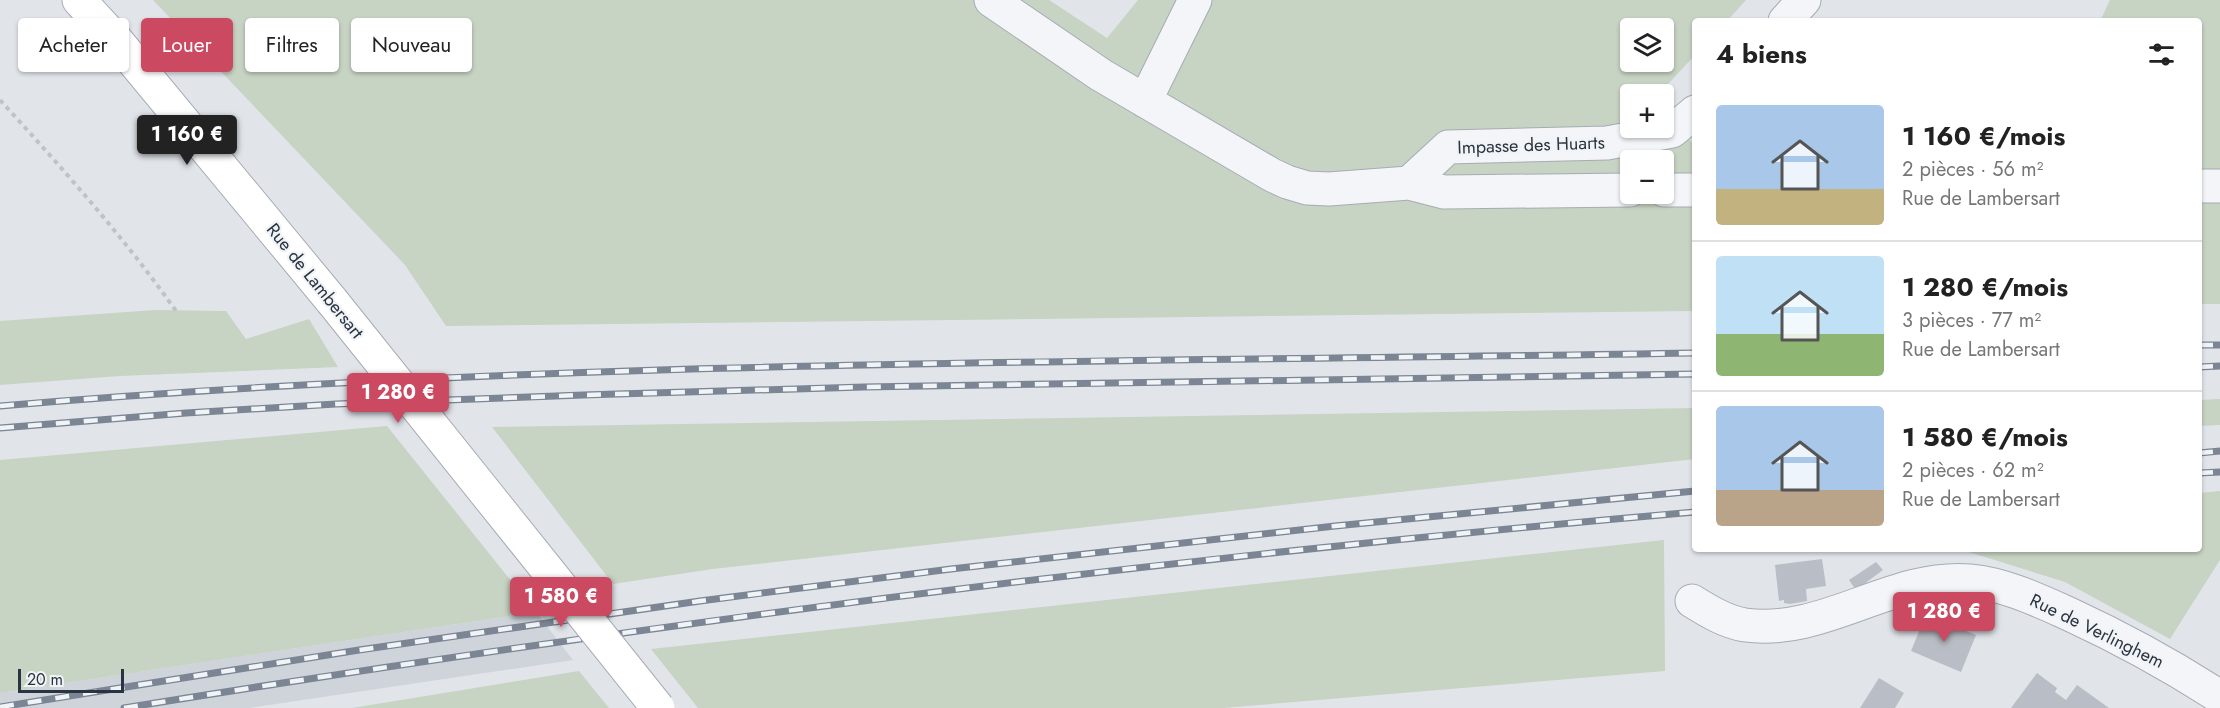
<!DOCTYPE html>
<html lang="fr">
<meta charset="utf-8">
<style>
body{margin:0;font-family:Jost,sans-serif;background:#f6f6f6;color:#222;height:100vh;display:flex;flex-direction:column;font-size:22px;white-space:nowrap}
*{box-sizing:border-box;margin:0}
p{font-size:20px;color:#767676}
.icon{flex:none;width:33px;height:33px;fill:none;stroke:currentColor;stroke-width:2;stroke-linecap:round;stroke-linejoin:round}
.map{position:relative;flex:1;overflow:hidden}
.panel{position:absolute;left:1692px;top:18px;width:510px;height:534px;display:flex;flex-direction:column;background:#fff;border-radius:6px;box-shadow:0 2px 4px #0004}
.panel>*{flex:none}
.banner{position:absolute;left:18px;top:18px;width:570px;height:54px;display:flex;gap:12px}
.fabs{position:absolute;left:1620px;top:18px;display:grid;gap:12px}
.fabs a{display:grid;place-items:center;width:54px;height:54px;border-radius:6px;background:#fff;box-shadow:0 2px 4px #0004;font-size:30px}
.scale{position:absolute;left:18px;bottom:15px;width:106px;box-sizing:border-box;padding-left:6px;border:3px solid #2a3341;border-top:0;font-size:16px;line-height:21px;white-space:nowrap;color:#2a3341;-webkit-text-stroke:4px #f1f4f7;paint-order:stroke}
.price{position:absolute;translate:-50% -51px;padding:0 14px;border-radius:6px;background:#cb4a61;color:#fff;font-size:20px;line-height:39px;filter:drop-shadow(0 2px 3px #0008)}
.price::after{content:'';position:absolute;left:50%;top:36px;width:18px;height:14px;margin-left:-9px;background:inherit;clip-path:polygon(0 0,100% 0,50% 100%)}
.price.current{background:#222;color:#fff}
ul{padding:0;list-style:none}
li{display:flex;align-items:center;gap:18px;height:150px;padding:0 24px}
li+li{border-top:2px solid #e0e0e0}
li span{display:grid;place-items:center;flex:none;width:168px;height:120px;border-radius:6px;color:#555}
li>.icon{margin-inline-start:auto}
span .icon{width:72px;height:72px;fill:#fffc;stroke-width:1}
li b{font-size:26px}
h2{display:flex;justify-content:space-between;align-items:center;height:72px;padding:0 24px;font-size:26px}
.tag{padding:0 21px;border-radius:6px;background:#fff;box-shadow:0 2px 4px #0004;font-size:21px;line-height:54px}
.tag.current{background:#cb4a61;color:#fff}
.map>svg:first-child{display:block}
.built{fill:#cfd4db}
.green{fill:#c7d3c3;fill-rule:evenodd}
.building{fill:#b9bec6}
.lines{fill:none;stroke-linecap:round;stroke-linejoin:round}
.minor-casing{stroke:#a6acb4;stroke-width:35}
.secondary-casing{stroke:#a6acb4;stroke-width:35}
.path{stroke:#bfc3c8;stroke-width:4;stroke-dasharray:4.5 4.5;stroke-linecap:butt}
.minor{stroke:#f4f5f8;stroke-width:33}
.secondary{stroke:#fff;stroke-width:33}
.rail-casing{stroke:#7b8593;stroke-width:7}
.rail{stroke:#f1f4f7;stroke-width:4.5;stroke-dasharray:14;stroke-linecap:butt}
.secondary-bridge-casing{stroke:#a6acb4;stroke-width:35;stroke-linecap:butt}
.secondary-bridge{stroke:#fff;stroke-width:33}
.labels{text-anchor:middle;stroke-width:4.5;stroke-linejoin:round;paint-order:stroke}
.street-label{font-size:18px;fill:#2a3341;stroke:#f1f4f7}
</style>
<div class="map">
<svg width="2220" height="708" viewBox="0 0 2220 708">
<rect width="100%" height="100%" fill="#e1e5ea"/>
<!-- built -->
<path class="built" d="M536,612L573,660L249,708H0V693Z"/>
<!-- green -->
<path class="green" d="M153,0H1049L1107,38L1138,0H1746L1727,21H1695V55L1659,94H1630V128L1664,117L1695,145V311L446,326L405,265ZM1630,28H1664V62H1630ZM1630,160H1664V194H1630Z
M2110,0H2220V304H2199V21H2100Z
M155,310L226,311L246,339L309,319L338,367L120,376L0,385V321Z
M2220,399V425L2199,426V400Z
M1695,408V459L713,569L613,584L492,427Z
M387,426L536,612L0,693V460Z
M2220,491V560L2170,639L2065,582L1959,549H2199V493Z
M1664,540L1665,671L1223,708H698L651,649Z
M579,671L609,708H352Z"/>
<!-- building -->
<path class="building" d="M1822,559L1826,586L1806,589L1807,601L1790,604L1784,603V600L1779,601L1775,565Z
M1876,562L1883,570L1856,590L1849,580Z
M1925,617L1934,618L1976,635L1961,672L1911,651Z
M2037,673L2057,688L2055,692L2066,700L2077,685L2109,708H2011Z
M1879,678L1904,693L1895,708H1860Z"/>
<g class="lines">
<!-- minor casing -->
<g class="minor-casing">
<path id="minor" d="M991,0L1101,75L1272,175L1287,182L1307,188L1329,189L1409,183L1448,147L1607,143L1672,131L1695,112
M1785,21L1804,0
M1145,101L1195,0
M1409,183L1444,192L1630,190
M2199,186H2220
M1664,190H1695
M1692,601C1708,611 1726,622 1745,625C1824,636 1892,574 1970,581C2004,584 2038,600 2069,614C2121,638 2172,666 2220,697"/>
</g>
<!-- secondary casing -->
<g class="secondary-casing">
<path id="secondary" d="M79,0L116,40L332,301"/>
</g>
<!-- path -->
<path class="path" d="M0,100C62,168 123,236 176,311"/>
<!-- minor -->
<use href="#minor" class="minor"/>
<!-- secondary -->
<use href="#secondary" class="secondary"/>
<!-- rail casing -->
<g class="rail-casing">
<path id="rail" d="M2199,345H2220
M2199,367L2220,366
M0,406C563,358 1130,363 1695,353
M0,428L186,413L336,404L583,395L864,387L1695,374
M2199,453L2220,451
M2199,473L2220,472
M0,707L359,650L700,601L951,569L1335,526L1695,491
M124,708C645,624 1169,557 1695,512"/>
</g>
<!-- rail -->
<use href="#rail" class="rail"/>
<!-- secondary-bridge casing -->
<g class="secondary-bridge-casing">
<path id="secondary-bridge" d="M332,301L658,708"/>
</g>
<!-- secondary-bridge -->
<use href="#secondary-bridge" class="secondary-bridge"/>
</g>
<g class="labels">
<!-- street labels -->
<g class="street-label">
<text transform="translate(1531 145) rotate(-2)" y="6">Impasse des Huarts</text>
<text transform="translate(315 281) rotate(51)" y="6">Rue de Lambersart</text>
<text transform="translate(2097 631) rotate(26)" y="6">Rue de Verlinghem</text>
</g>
</g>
</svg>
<div class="fabs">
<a><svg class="icon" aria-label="layers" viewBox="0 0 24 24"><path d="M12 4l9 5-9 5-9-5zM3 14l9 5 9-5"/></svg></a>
<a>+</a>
<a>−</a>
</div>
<div class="scale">20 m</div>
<b class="price current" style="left:187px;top:166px">1 160 €</b>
<b class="price" style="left:398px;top:424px">1 280 €</b>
<b class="price" style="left:561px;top:628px">1 580 €</b>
<b class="price" style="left:1944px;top:643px">1 280 €</b>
<div class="banner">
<a class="tag">Acheter</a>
<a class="tag current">Louer</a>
<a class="tag">Filtres</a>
<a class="tag">Nouveau</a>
</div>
<section class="panel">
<h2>4 biens<svg class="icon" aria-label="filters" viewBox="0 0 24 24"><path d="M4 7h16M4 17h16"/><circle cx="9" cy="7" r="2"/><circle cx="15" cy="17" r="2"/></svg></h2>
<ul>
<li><span style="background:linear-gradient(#a9c7e8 70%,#c2b280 0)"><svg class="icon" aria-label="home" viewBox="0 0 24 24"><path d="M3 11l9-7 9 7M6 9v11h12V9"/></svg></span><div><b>1 160 €/mois</b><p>2 pièces · 56 m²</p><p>Rue de Lambersart</p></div></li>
<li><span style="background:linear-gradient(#bfe0f5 65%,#8fb573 0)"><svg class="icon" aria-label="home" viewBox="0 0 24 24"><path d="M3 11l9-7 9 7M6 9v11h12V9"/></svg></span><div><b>1 280 €/mois</b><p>3 pièces · 77 m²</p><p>Rue de Lambersart</p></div></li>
<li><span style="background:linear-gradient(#a9c7e8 70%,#b9a48a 0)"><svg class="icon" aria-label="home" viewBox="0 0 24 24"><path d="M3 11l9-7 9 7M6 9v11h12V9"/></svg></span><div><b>1 580 €/mois</b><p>2 pièces · 62 m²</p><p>Rue de Lambersart</p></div></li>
</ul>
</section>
</div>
